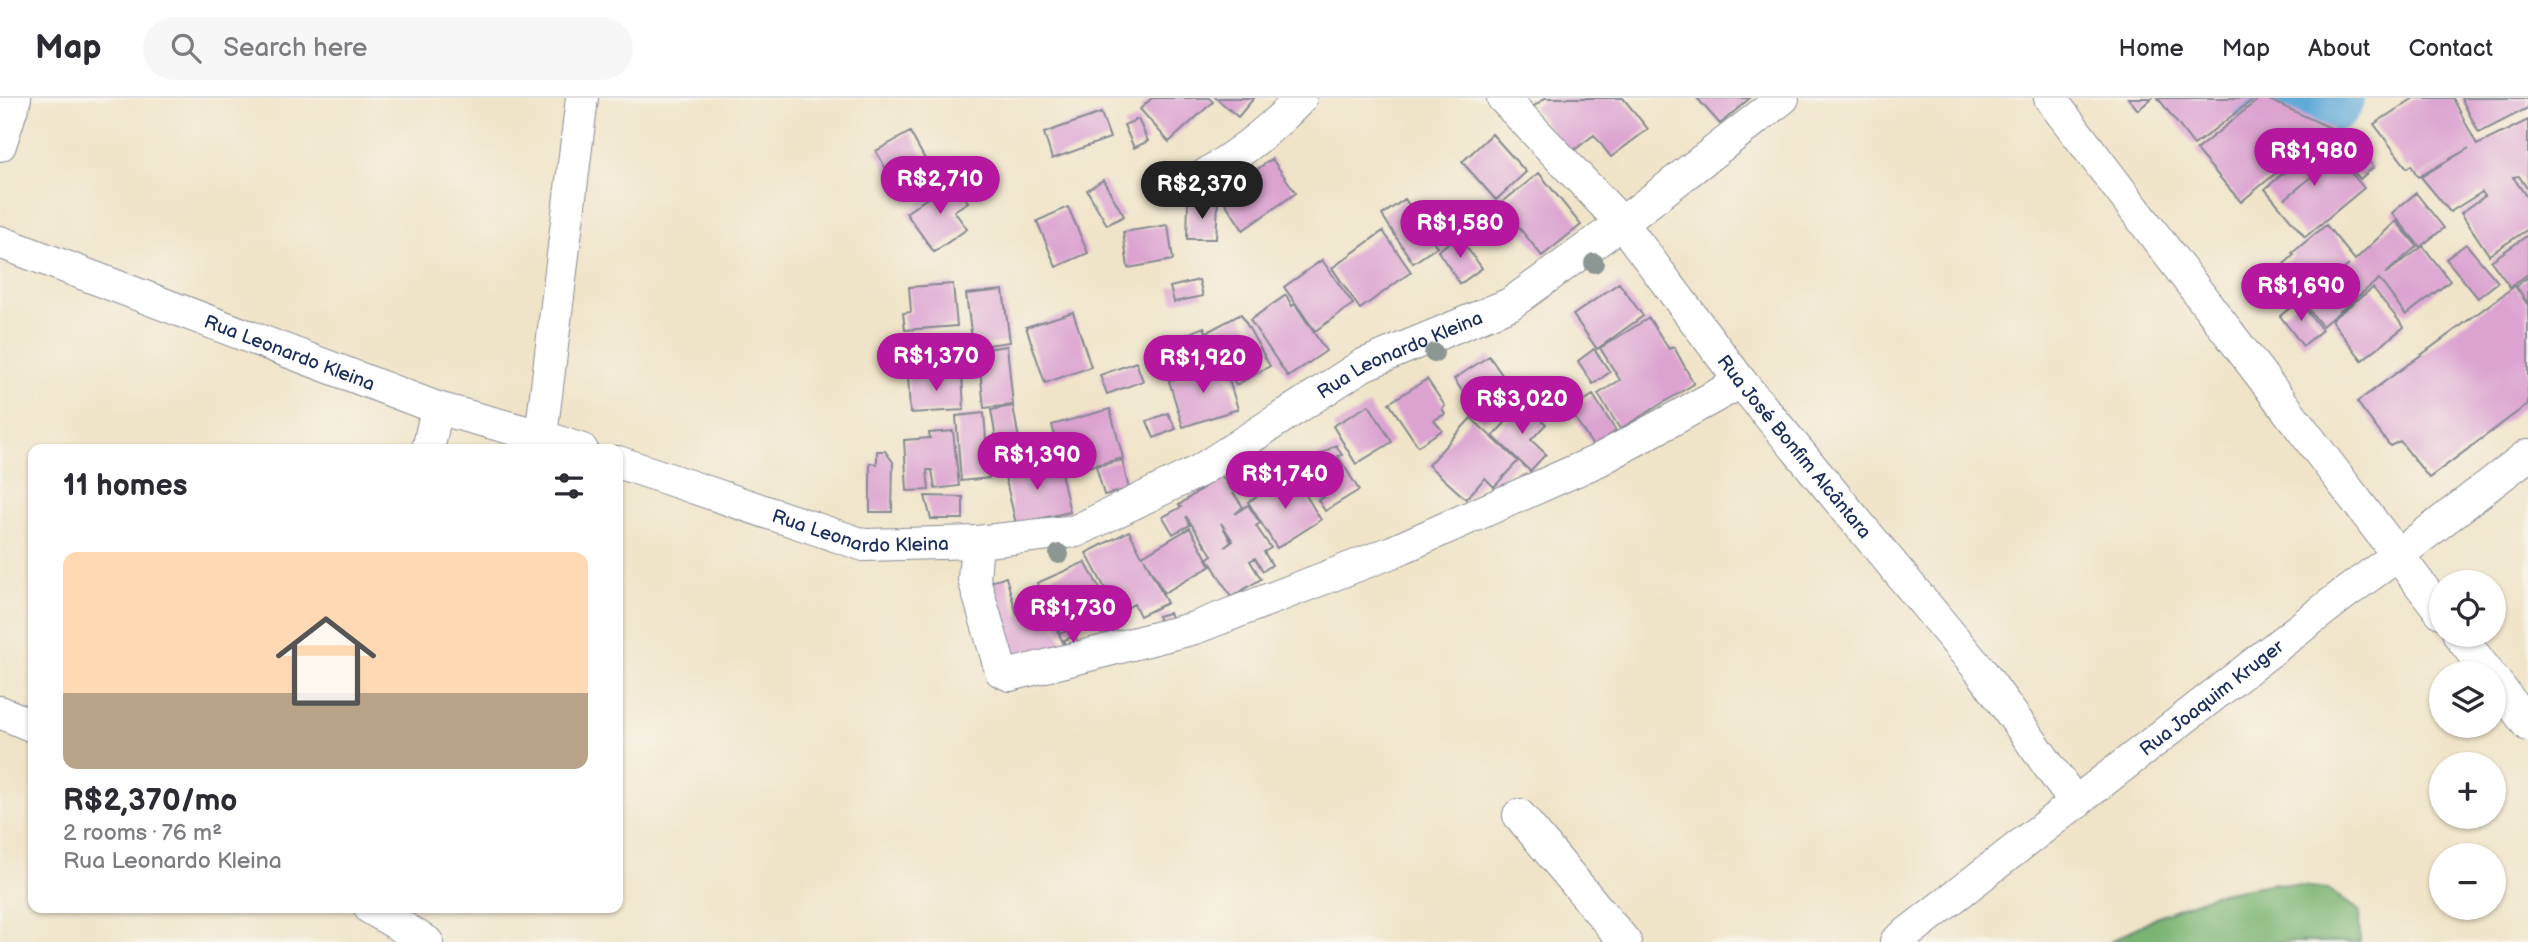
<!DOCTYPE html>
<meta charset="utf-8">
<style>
body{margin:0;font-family:"Balsamiq Sans",sans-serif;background:#f7f7f7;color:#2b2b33;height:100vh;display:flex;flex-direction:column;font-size:26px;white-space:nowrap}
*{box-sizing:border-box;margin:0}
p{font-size:23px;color:#7c7c81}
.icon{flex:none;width:38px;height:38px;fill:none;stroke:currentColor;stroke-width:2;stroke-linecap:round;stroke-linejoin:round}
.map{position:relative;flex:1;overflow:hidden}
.panel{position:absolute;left:28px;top:346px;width:595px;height:469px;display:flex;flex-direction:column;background:#fff;border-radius:14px;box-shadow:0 2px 5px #0004}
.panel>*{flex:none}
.buttons{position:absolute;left:2429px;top:472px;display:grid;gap:14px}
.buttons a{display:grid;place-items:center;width:77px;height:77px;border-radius:50%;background:#fff;box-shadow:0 2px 5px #0004;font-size:35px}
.price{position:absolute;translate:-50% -60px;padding:0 16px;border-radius:24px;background:#b5179e;color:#fff;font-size:23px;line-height:46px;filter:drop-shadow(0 2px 4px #0008)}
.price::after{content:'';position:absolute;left:50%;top:42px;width:21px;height:16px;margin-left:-10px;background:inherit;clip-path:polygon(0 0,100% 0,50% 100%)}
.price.selected{background:#222;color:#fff}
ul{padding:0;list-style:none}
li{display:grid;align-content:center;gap:14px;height:371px;padding:0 35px}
li span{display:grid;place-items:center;height:217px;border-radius:14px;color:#555}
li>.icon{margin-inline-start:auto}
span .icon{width:126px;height:126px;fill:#fffc;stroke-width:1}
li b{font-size:30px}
h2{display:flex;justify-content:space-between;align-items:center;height:84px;padding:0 35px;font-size:30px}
header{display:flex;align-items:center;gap:42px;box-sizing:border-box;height:98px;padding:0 35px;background:#fff;border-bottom:2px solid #e1e1e2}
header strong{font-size:33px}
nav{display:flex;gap:38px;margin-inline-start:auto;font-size:24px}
.search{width:490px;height:63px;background:#f7f7f7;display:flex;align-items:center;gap:18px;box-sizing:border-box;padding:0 24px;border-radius:38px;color:#7c7c81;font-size:26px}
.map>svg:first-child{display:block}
.forest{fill:#7ab472;stroke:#4a7268;stroke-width:2}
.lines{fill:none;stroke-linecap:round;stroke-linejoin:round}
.river{stroke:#60aad8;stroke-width:70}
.building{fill:#dca3d1;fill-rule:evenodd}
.street-casing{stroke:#868a93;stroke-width:34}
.street{stroke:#fff;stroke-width:32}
.tree{fill:#8c9793}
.labels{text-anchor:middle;stroke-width:5;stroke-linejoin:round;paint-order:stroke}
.street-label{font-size:19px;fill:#1b2f5e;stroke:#f7f3e8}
</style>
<header>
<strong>Map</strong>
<div class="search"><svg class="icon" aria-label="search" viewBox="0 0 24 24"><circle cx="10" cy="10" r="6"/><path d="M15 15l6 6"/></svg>Search here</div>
<nav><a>Home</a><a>Map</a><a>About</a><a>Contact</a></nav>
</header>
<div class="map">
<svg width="2528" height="844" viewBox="0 0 2528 844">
<rect width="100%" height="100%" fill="#f7f3e8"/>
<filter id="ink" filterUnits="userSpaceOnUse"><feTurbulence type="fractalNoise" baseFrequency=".0143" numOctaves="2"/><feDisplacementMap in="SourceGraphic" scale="14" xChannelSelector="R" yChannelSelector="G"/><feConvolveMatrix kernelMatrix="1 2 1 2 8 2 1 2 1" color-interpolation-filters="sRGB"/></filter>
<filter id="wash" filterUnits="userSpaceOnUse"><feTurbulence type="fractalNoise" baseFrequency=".00686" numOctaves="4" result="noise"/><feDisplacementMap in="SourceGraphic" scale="28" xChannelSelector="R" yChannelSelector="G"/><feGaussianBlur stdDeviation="1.57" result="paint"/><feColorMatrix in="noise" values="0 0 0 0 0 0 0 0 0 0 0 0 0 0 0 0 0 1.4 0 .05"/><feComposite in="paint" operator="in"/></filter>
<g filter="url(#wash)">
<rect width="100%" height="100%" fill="#f0e4c8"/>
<!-- forest -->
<path class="forest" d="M2274,785L2328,791L2359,813L2360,844H2110L2158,818L2215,796Z"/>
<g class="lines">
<!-- river -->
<path class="river" d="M2266,0L2305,12L2329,0"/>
</g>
<g id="blocks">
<!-- building -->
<path class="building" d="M1152,0H1209L1213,4L1169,44L1140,11Z
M1216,0H1254L1238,19Z
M1545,0H1623L1648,31L1611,59L1594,37L1569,56L1533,9Z
M1697,0H1750L1720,26Z
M2128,0H2152L2138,12Z
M2158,0H2255L2194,47Z
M2260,0H2265L2333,31L2290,63L2278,50L2289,64L2241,104L2196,52Z
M2414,0H2453L2477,47L2528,22V92L2519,78L2513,79L2528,101V131L2489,157L2461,115L2485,98L2482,94L2450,114L2421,79L2469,50L2418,79L2411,67L2407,70L2374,26Z
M2461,0H2528V10L2479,35Z
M1101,15L1110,40L1052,61L1044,35Z
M1138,21L1148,43L1134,50L1124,27Z
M910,34L936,81L902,100L876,53Z
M1492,36L1526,74L1496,102L1462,64Z
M2323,41L2337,57L2285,101L2337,58L2364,90L2305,139L2265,91Z
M2351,41L2374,69L2360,81L2337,53Z
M1272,61L1296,95L1243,132L1220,97Z
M1539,75L1581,127L1542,158L1500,106Z
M953,82L968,104L954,113L967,131L934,154L906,115Z
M1103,82L1124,118L1107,127L1087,92Z
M2416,95L2444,130L2420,149L2392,115Z
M1405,101L1437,149L1413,165L1382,117Z
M1188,104L1218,105L1216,141H1187Z
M1068,109L1088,155L1056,169L1037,123Z
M2396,123L2417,148L2385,176L2423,148L2450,183L2406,217L2379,181L2322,228L2301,202L2318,188L2322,190L2349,167L2320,189L2318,186L2307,195L2284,166L2294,157L2292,155L2326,127L2355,162Z
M1168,127L1173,162L1128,170L1123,134Z
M1383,133L1411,174L1360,211L1332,170Z
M2528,137V176L2510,189L2491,163Z
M1458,138L1482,170L1460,186L1438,153Z
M2466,146L2498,184L2478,200L2446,161Z
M1322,162L1353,206L1315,233L1284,189Z
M2285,168L2297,184L2286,192L2274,176Z
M2528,179V205L2516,188Z
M1199,182L1203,198L1174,204L1170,189Z
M1619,185L1643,218L1597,251L1573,217Z
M953,186L957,228L905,232L903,215L911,214L909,189Z
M2515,188L2528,207V306L2429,380L2400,343L2390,348L2357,304Z
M2373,190L2404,229L2362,262L2331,222Z
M1003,192L1010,244L973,249L966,196Z
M1286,197L1292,208L1295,206L1326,253L1288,279L1250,222Z
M2299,203L2322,232L2303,248L2280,218Z
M1073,214L1091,269L1045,285L1026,229Z
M1241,216L1270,268L1236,287L1207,234Z
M1649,220L1669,251L1674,249L1694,286L1620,331L1598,296L1620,282L1600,250Z
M1204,229L1213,251L1162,272L1153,250Z
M1007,248L1013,307L984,310L978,252Z
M1594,251L1610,274L1593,286L1578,263Z
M1489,258L1518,300L1483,324L1454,281Z
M1136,264L1143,283L1107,296L1100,277Z
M1224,266L1238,311L1183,329L1169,283Z
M962,276L964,312L910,315L908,277Z
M1427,281L1445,308L1442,311L1445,316L1434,322L1442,332L1418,348L1389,305Z
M1593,297L1616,333L1593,348L1570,312Z
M1523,305L1546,326L1531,342L1546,356L1530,373L1493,338Z
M1369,307L1392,344L1356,366L1333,328Z
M1013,308L1023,364L1001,369L991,312Z
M1110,311L1123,360L1064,375L1052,327Z
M984,315L989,380L961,383L956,318Z
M1168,315L1176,331L1154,340L1147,323Z
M1471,320L1518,363L1494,389L1485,380L1466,401L1428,367Z
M953,333L959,388L935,391L932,372H927L929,392L907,393L904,342L930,340L929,335Z
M1336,347L1342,357L1338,358L1359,392L1325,413L1318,402L1324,399L1304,366Z
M877,353H885L893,364L892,414H870V365L877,366Z
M1058,361L1070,414L1016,426L1004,374Z
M1122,362L1129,391L1104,397L1096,368Z
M1293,376L1321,422L1277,450L1248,404Z
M1221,377L1243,409L1235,416L1248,407L1260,425L1256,428L1271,450L1264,454L1272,467L1263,473L1255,460L1250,463L1261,481L1231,499L1208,460L1212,457L1186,418L1190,427L1173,436L1163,419L1181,409L1179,407ZM1221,425L1233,443L1225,449L1231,444Z
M925,398L963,399V421H931Z
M1190,430L1211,468L1164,495L1144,460L1167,505L1140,518L1134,506L1118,515L1086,455L1129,433L1142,458Z
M1085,464L1112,512L1106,515L1109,522L1100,526L1097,519L1060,536L1037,485Z
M1006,479L1017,517L1047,511L1069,557L1008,566L984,486Z
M1169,515L1175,527L1163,531L1158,518Z
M1075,538L1082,552L1071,557L1064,542Z"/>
</g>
</g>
<g filter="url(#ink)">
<use href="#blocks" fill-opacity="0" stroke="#868a93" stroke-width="2"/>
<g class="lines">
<!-- street casing -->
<g class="street-casing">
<g id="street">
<path id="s1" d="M1503,0L1622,125L1741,284L1983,576L2076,706"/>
<path d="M2050,0L2441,514"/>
<path d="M0,47L15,0"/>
<path d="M1191,86C1234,59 1266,37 1301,0"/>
<path id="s2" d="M0,144L437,310L541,338L582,352"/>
<path d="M541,338L582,0"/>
<path d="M428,352L437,310"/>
<path id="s3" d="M618,364L864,447L977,444L1076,433L1199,373L1363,267L1510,206L1622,125L1783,0"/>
<path d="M977,444L974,481L1001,573L1010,577L1195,530L1392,454L1597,363L1741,284"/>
<path d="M2459,537L2489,576"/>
<path d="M2494,582L2528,627"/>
<path d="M0,614L33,628"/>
<path d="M1519,717L1625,844"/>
<path d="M370,810L427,844"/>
<path id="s4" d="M1896,844L2344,496L2398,457L2528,357"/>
</g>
</g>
<!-- street -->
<use href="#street" class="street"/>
</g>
<!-- trees -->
<g class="tree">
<circle cx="1594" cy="165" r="10"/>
<circle cx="1434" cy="255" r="10"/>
<circle cx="1059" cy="456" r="10"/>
</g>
</g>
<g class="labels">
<!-- street labels -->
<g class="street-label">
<text dy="7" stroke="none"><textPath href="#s2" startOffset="310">Rua Leonardo Kleina</textPath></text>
<text dy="7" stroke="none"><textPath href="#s3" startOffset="842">Rua Leonardo Kleina</textPath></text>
<text dy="7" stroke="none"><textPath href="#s1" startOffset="455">Rua José Bonfim Alcântara</textPath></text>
<text dy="7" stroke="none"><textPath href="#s3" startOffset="254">Rua Leonardo Kleina</textPath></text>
<text dy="7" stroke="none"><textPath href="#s4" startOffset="399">Rua Joaquim Kruger</textPath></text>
</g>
</g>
</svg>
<div class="buttons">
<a><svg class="icon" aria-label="locate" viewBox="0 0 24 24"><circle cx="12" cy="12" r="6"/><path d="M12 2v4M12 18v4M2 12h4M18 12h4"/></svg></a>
<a><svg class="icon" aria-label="layers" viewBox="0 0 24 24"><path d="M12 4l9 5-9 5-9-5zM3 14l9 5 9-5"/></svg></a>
<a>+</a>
<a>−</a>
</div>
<b class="price" style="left:2314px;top:90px">R$1,980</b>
<b class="price" style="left:940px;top:118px">R$2,710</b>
<b class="price selected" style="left:1202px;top:123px">R$2,370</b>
<b class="price" style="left:1460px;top:162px">R$1,580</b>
<b class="price" style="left:2301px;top:225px">R$1,690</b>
<b class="price" style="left:936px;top:295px">R$1,370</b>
<b class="price" style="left:1203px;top:297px">R$1,920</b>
<b class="price" style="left:1522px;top:338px">R$3,020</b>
<b class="price" style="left:1037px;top:394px">R$1,390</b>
<b class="price" style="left:1285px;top:413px">R$1,740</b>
<b class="price" style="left:1073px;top:547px">R$1,730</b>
<section class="panel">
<h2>11 homes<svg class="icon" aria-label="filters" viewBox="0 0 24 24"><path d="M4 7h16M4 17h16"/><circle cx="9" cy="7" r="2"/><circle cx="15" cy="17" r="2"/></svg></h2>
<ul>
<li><span style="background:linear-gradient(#ffd9b3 65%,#b9a48a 0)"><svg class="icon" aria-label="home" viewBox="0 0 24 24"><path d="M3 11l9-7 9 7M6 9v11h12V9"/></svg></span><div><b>R$2,370/mo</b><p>2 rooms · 76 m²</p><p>Rua Leonardo Kleina</p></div></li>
</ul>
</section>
</div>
